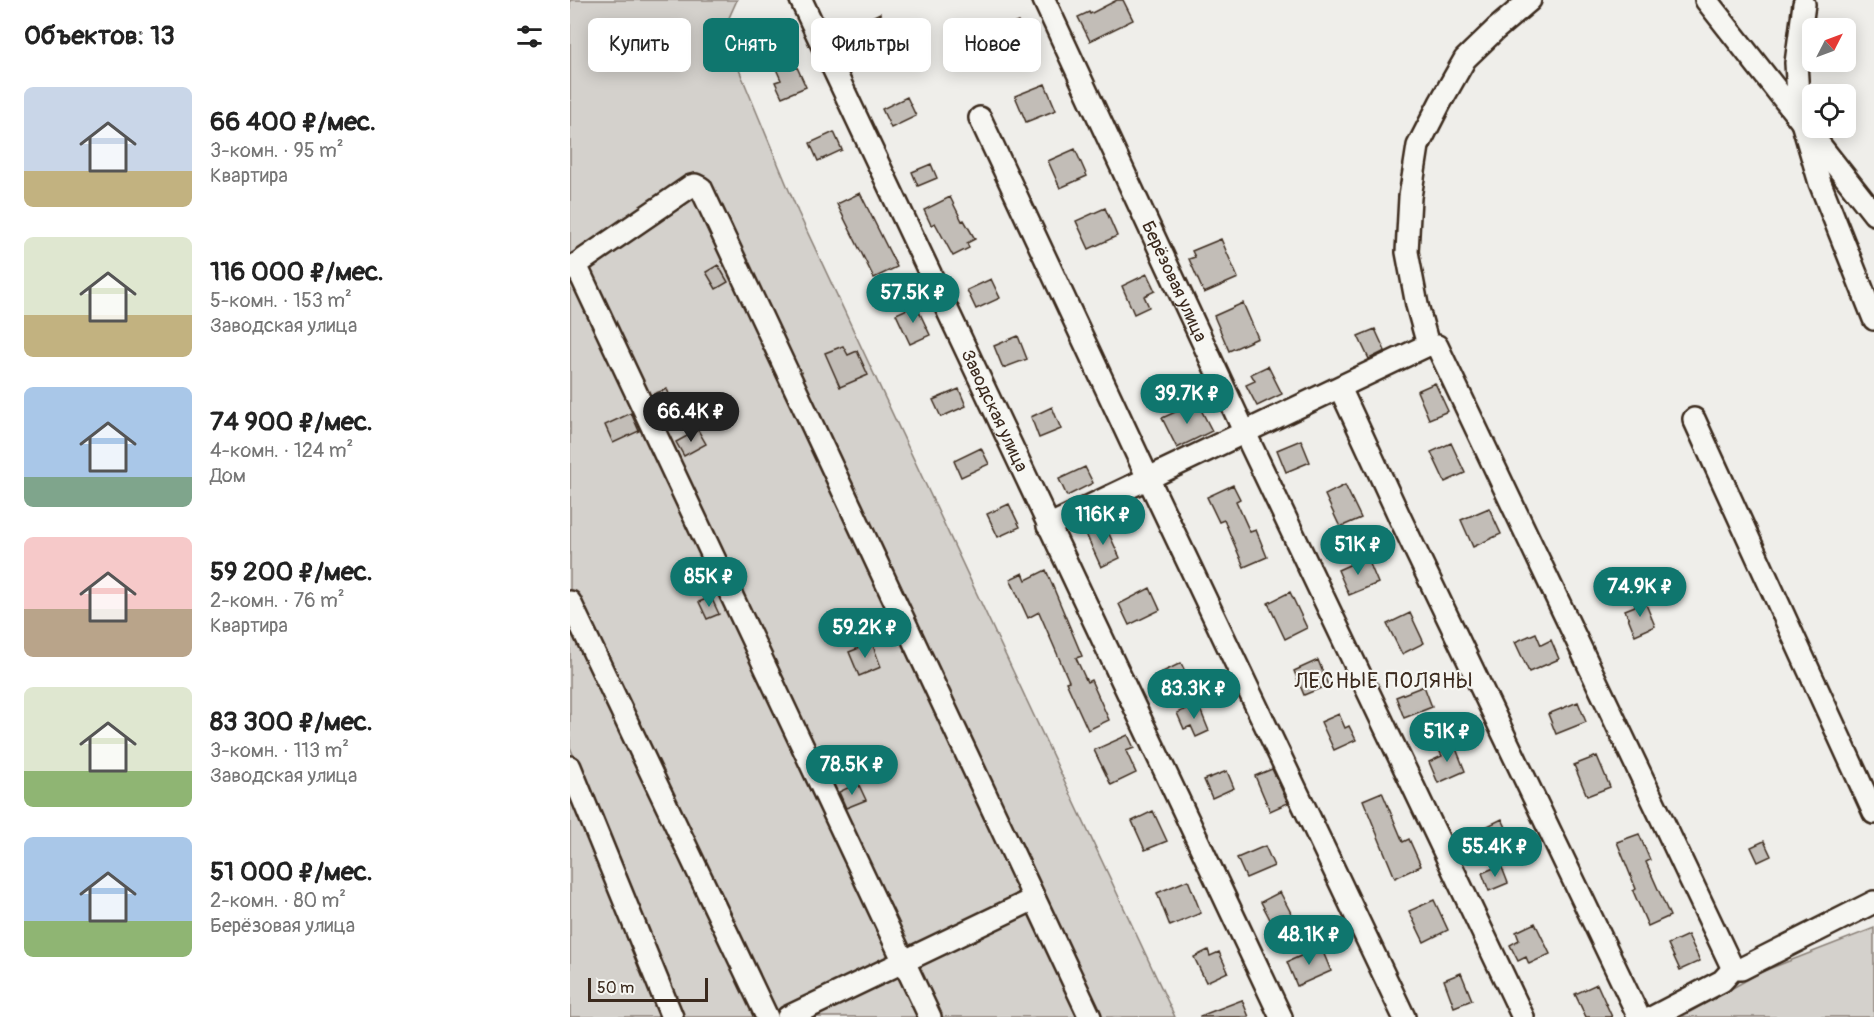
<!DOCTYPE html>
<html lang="ru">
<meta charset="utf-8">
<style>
body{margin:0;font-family:Pangolin,sans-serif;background:#f6f6f6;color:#222;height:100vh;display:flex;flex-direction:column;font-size:22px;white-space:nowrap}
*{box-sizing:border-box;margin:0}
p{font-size:20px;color:#767676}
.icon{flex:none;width:33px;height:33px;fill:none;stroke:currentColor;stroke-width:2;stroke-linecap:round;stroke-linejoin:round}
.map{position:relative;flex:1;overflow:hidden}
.sheet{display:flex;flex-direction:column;background:#fff;width:570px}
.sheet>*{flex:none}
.banner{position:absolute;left:18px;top:18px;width:570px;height:54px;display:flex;gap:12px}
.needle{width:39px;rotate:48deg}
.tools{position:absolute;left:1232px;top:18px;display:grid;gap:12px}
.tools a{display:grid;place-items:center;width:54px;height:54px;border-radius:9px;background:#fff;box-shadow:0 3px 15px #0003;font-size:30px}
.scale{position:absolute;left:18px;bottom:15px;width:120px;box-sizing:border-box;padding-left:6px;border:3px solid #3b2a1e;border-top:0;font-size:16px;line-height:21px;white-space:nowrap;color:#3b2a1e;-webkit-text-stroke:4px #f6f6f2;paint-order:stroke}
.price{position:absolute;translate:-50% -51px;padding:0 14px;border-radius:21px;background:#0f766e;color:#fff;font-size:20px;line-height:39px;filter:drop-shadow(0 2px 3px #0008)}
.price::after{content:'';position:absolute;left:50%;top:36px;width:18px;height:14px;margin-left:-9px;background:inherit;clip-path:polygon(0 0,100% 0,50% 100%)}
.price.selected{background:#222;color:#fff}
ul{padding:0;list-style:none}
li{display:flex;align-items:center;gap:18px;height:150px;padding:0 24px}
li span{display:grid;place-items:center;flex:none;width:168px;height:120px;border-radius:9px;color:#555}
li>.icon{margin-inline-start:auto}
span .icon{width:72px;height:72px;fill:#fffc;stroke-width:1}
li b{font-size:26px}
h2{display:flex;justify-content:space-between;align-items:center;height:72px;padding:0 24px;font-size:26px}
.chip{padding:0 21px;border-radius:9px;background:#fff;box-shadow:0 3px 15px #0003;font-size:21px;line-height:54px}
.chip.selected{background:#0f766e;color:#fff}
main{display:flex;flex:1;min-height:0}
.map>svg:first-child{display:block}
.green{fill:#d4d1cc;stroke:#887e75;stroke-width:1.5}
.building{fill:#c2bdb7;stroke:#3b2a1e;stroke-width:1.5}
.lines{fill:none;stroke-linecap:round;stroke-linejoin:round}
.minor-casing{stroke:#3b2a1e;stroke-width:26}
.minor{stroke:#f6f6f2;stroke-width:21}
.labels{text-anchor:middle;stroke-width:4.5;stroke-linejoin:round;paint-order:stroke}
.street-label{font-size:18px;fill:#3b2a1e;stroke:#f6f6f2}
.quarter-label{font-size:21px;letter-spacing:1.5px;fill:#3b2a1e;stroke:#f6f6f2}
</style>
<main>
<section class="sheet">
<h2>Объектов: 13<svg class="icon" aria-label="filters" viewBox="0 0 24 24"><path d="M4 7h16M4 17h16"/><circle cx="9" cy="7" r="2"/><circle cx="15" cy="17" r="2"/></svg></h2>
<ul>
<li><span style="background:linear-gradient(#c9d6e8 70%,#c2b280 0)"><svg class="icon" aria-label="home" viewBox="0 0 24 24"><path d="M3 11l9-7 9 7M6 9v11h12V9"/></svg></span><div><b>66 400 ₽/мес.</b><p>3-комн. · 95 m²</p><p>Квартира</p></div></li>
<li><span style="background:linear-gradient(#dfe7d0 65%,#c2b280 0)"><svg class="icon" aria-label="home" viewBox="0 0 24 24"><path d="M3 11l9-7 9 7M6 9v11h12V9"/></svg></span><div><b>116 000 ₽/мес.</b><p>5-комн. · 153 m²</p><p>Заводская улица</p></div></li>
<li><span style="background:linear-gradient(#a9c7e8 75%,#7fa58c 0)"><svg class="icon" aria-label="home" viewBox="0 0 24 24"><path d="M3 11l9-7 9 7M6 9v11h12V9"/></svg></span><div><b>74 900 ₽/мес.</b><p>4-комн. · 124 m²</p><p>Дом</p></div></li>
<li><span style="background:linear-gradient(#f6c9c9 60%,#b9a48a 0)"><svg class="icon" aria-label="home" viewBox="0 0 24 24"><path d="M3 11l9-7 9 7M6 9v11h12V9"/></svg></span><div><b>59 200 ₽/мес.</b><p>2-комн. · 76 m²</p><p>Квартира</p></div></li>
<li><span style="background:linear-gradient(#dfe7d0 70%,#8fb573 0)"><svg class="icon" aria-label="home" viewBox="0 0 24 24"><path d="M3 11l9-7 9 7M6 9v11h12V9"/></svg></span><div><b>83 300 ₽/мес.</b><p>3-комн. · 113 m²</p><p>Заводская улица</p></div></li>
<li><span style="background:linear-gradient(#a9c7e8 70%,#8fb573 0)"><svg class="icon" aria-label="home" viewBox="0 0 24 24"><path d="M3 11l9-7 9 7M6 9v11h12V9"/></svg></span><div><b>51 000 ₽/мес.</b><p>2-комн. · 80 m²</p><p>Берёзовая улица</p></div></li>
</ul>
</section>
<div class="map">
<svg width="1304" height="1017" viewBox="0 0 1304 1017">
<rect width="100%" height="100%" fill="#efeeea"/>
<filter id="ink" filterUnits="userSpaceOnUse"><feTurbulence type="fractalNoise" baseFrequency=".0167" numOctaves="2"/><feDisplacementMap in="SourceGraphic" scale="12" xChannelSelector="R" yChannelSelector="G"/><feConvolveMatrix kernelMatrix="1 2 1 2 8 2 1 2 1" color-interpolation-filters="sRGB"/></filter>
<g filter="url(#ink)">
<!-- green -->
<path class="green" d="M0,0H167L153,31L228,212L605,1017H109L0,747Z
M0,792L90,1017H0Z
M1304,928V1017H1111L1191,972Z"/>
<!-- building -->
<path class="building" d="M547,0H553L563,20L520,41L508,17L519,12L520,14Z
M310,13L322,37L314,41L319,49L296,60L281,27Z
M448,22L457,44L431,55L421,33Z
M221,54L236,87L212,97L205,82L211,80L203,62Z
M475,84L486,110L456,122L445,96Z
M337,97L346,116L321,128L312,109Z
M264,132L272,150L248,161L240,143Z
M505,149L517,176L490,188L478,161Z
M361,164L367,178L348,186L342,172Z
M290,193L327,267L304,278L267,204Z
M380,197L392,221L394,220L405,239L397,243L399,248L383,256L365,223L361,225L354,210Z
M535,208L547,236L519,249L506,221Z
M651,239L668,278L634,293L619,259L625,257L622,251Z
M148,265L158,282L146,289L136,272Z
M577,274L585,291L574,296L579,307L564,314L552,286Z
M421,279L430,298L406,309L397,290Z
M673,303L688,338L659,351L644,316Z
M346,305L360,335L340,344L326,314Z
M805,329L815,351L799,359L788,336Z
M448,336L457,359L433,368L424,346Z
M273,346L278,355L287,351L298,375L270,387L255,353Z
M698,366L712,394L687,406L676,385L685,381L681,374Z
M865,383L878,411L859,419L847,391Z
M97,389L103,404L88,410L81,395Z
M389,389L396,406L371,417L363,400Z
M627,402L642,431L607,448L592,418Z
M482,407L491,429L469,438L461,417Z
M61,413L69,431L43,443L35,425Z
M128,430L136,444L114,456L106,442Z
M731,440L740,462L716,472L707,450Z
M881,443L895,473L875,482L861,452Z
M411,448L419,464L391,477L384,461Z
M515,467L523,483L497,496L489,479Z
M663,485L670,499L666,501L680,532L686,530L697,557L674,567L654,520L649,522L637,497Z
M775,485L791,518L770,527L755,495Z
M439,504L450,527L428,537L417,514Z
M919,508L931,534L903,547L891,520Z
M535,525L550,558L531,567L516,534Z
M797,557L808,583L779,595L768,570Z
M476,570L512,656L506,658L517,682L521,680L539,720L518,730L496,682L499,681L469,612L458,618L440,579L453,573L456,580Z
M580,588L590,610L559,625L549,604Z
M720,592L737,628L715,639L698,603Z
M141,597L149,614L137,619L129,602Z
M1075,602L1085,626L1065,635L1055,610Z
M840,613L854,643L832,654L817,624Z
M966,633L971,645L981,640L989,659L959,672L945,642Z
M302,643L311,667L289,676L279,652Z
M748,660L758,685L734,695L724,671Z
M611,663L619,680L593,693L584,676Z
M854,686L862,707L834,718L826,697Z
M1008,702L1016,722L986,734L978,714Z
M628,704L639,731L626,737L621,726L614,729L607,713Z
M769,714L775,728L779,726L786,740L764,750L751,722Z
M558,735L564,748L556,751L566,773L541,785L524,750Z
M883,741L895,771L868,783L859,762L872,756L868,748Z
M1027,756L1040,787L1017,796L1004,765Z
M702,769L718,803L700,811L685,776Z
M657,771L664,788L642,798L634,780Z
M288,783L296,800L276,808L269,792Z
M812,792L833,842L839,839L851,866L825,878L793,800Z
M583,811L597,841L575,850L562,821Z
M932,819L942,840L915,853L905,832Z
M1069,834L1080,860L1076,862L1100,916L1078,926L1063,891L1066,889L1047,842Z
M1194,841L1201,856L1188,862L1181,847Z
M695,846L704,866L676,878L667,858Z
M931,865L938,883L919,891L912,873Z
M618,880L631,913L600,926L587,893Z
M710,892L722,915L703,925L691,902Z
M864,900L878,930L854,942L839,911Z
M965,923L980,954L959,964L956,957L948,961L940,945L949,940L946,932Z
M1118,935L1130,961L1110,970L1098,944Z
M751,947L761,971L727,986L717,962Z
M638,950L640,956L649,952L658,972L636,982L624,957Z
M891,973L902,1000L884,1007L874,980Z
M1027,984L1042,1017H1016L1005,994Z
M672,1000L679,1017H630V1016Z"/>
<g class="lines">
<!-- minor casing -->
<g class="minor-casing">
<g id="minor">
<path id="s1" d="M231,0L711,1017"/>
<path id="s2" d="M474,0L675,433L953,1017"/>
<path d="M1136,0L1304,214"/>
<path d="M1234,4L1226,63L1229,112L1250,183L1304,319"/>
<path d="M410,118L578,478L834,1017"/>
<path d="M6,265L360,1017"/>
<path d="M0,269L121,186L125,185L131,188L520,1017"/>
<path d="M858,345L847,305L837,252L840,197L848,146L870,103L895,59L926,29L960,0"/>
<path d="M770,388L830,518L1069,1017"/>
<path d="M1124,419L1304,813"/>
<path d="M478,526L858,345L867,346L1163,969"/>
<path d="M0,602L197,1017"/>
<path d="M0,767L102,1017"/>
<path d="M218,1017L464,899"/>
<path d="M1083,1017L1152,981L1163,969H1171L1304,902"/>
</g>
</g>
<!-- minor -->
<use href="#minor" class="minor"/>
</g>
</g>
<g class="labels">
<!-- street labels -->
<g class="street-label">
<text dy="6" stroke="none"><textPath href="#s2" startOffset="310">Берёзовая улица</textPath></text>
<text dy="6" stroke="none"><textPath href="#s1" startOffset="454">Заводская улица</textPath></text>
</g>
<!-- quarter labels -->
<g class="quarter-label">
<text x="814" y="688">ЛЕСНЫЕ ПОЛЯНЫ</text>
</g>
</g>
</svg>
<div class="tools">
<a><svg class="needle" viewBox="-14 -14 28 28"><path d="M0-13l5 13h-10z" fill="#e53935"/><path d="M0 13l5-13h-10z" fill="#767676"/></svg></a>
<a><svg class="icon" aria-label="locate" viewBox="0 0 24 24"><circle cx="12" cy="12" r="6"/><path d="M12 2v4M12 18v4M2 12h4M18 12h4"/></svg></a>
</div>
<div class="scale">50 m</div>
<b class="price" style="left:343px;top:324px">57.5K ₽</b>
<b class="price" style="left:617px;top:425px">39.7K ₽</b>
<b class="price selected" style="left:121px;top:443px">66.4K ₽</b>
<b class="price" style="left:533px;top:546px">116K ₽</b>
<b class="price" style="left:788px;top:576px">51K ₽</b>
<b class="price" style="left:139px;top:608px">85K ₽</b>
<b class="price" style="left:1070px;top:618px">74.9K ₽</b>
<b class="price" style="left:295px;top:659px">59.2K ₽</b>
<b class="price" style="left:624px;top:720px">83.3K ₽</b>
<b class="price" style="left:877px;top:763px">51K ₽</b>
<b class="price" style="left:282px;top:796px">78.5K ₽</b>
<b class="price" style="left:925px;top:878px">55.4K ₽</b>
<b class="price" style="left:739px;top:966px">48.1K ₽</b>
<div class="banner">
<a class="chip">Купить</a>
<a class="chip selected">Снять</a>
<a class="chip">Фильтры</a>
<a class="chip">Новое</a>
</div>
</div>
</main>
